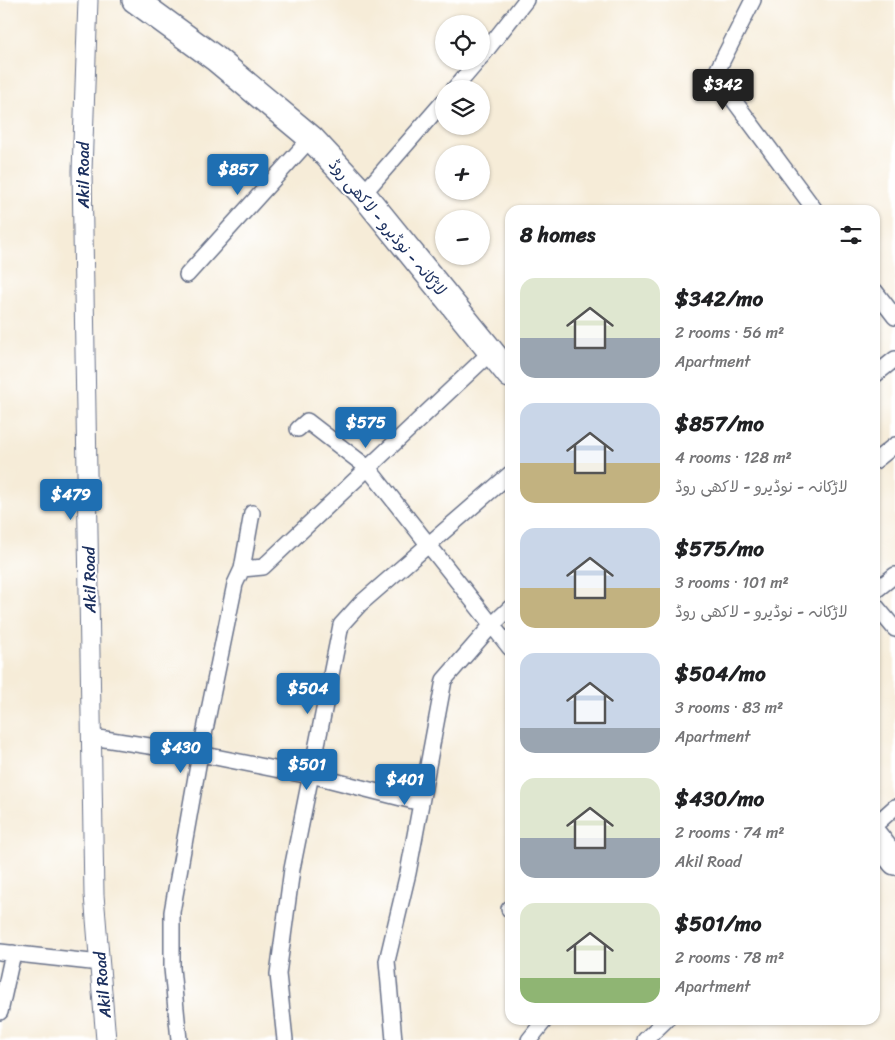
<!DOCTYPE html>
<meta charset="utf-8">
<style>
body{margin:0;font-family:Sriracha,"Playpen Sans Arabic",sans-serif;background:#f2f2f2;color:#202124;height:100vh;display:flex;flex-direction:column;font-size:19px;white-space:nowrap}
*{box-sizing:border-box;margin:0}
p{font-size:16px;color:#757577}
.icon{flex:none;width:28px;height:28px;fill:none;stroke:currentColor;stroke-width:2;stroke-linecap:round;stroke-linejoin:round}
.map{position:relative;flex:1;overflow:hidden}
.drawer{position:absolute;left:505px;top:205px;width:375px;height:820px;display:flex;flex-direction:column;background:#fff;border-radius:15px;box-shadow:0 1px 4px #0004}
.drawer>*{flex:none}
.controls{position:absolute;left:435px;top:15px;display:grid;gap:10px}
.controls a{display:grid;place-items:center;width:55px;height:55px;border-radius:50%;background:#fff;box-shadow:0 1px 4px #0004;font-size:25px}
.price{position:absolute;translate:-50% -42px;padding:0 11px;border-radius:5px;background:#1f6fb2;color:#fff;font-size:16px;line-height:32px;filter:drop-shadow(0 1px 2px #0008)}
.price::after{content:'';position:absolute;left:50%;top:30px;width:15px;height:11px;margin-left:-8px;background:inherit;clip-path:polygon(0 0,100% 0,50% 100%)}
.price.current{background:#222;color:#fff}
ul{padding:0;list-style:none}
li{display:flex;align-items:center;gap:15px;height:125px;padding:0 15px}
li span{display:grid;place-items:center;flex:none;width:140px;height:100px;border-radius:15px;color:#555}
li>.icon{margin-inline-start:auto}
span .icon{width:60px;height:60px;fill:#fffc;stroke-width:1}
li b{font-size:21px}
h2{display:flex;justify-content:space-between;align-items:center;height:60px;padding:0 15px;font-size:21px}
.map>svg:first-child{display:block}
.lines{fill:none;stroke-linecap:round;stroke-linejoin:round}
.minor-casing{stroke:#687189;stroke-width:18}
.tertiary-casing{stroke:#687189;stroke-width:21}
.trunk-casing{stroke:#687189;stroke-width:28}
.minor{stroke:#fff;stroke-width:15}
.tertiary{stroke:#fff;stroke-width:19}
.trunk{stroke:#fff;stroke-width:25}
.labels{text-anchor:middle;stroke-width:4;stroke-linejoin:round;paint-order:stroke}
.street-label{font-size:16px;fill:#1b2f5e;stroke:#fff}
</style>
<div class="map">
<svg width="895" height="1040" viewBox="0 0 895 1040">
<rect width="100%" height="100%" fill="#fff"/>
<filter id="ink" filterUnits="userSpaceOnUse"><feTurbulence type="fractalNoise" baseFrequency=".02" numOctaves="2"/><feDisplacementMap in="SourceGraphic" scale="10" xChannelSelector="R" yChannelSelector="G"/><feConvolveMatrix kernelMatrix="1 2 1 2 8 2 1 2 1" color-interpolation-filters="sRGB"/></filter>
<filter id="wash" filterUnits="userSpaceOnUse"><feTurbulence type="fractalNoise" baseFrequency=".0096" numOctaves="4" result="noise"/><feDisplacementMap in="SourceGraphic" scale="20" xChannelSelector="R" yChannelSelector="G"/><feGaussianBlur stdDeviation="1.12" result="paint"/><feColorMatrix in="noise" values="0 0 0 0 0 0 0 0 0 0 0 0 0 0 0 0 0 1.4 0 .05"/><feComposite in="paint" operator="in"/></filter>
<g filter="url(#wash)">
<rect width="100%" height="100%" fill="#f6ecd8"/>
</g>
<g filter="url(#ink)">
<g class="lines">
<!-- minor casing -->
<g class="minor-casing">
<path id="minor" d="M753,0L715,75L815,210
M481,57L526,0
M454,89L478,61
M363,194L444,101
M187,275L311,138
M875,291L895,317
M875,375L895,359
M298,429L307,421L368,468L510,648
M875,461L895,445
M242,569L263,567L491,352
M875,591L895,575
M875,605L895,629
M92,737L200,754L310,776L311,775L421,803
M875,825L895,807
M509,909L510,908
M0,952L100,963
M0,1012L13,953
M179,1040L172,968V912L200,754L235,584L242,569L252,513
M285,1040L278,974L292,869L341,625L360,604L510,474
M394,1040L387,961L408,873L444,680L491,626L510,608
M529,1040L545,1020
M645,1040L666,1020"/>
</g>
<!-- tertiary casing -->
<g class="tertiary-casing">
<path id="tertiary" d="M88,0L82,171L94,895L106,1040"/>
</g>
<!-- trunk casing -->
<g class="trunk-casing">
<path id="trunk" d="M135,0L216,59L311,138L363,194L510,375
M875,836L895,862"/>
</g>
<!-- minor -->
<use href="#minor" class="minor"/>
<!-- tertiary -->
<use href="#tertiary" class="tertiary"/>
<!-- trunk -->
<use href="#trunk" class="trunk"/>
</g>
</g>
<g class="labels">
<!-- street labels -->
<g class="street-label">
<text transform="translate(83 175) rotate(-90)" y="6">Akil Road</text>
<text transform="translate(388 227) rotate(50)" y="6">لاڑکانہ - نوڈیرو - لاکھی روڈ</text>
<text transform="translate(89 580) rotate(-91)" y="6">Akil Road</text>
<text transform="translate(102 985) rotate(-95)" y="6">Akil Road</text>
</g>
</g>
</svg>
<div class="controls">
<a><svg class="icon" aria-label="locate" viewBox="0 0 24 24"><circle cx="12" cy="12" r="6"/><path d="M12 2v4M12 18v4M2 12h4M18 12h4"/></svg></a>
<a><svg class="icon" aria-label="layers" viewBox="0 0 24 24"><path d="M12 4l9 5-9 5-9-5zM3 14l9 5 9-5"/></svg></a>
<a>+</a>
<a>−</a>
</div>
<b class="price current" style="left:723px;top:111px">$342</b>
<b class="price" style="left:238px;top:196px">$857</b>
<b class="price" style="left:366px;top:449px">$575</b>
<b class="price" style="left:71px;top:521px">$479</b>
<b class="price" style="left:308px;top:715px">$504</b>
<b class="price" style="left:181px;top:774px">$430</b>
<b class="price" style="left:307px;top:791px">$501</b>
<b class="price" style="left:405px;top:806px">$401</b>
<section class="drawer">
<h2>8 homes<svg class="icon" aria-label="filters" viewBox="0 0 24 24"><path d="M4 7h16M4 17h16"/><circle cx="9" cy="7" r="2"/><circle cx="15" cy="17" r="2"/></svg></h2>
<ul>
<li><span style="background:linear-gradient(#dfe7d0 60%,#9aa5b1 0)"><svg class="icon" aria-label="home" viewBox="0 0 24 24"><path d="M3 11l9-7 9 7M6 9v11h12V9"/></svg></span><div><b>$342/mo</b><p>2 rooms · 56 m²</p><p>Apartment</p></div></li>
<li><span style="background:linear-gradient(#c9d6e8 60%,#c2b280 0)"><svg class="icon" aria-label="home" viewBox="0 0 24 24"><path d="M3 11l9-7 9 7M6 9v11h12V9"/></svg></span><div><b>$857/mo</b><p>4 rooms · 128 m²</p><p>لاڑکانہ - نوڈیرو - لاکھی روڈ</p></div></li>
<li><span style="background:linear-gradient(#c9d6e8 60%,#c2b280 0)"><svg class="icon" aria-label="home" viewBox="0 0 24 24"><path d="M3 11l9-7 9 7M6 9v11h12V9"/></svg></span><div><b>$575/mo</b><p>3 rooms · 101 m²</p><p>لاڑکانہ - نوڈیرو - لاکھی روڈ</p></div></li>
<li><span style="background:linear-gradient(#c9d6e8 75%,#9aa5b1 0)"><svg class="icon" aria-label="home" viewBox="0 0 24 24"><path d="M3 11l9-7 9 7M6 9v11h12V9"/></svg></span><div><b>$504/mo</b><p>3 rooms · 83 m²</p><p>Apartment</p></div></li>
<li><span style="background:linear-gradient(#dfe7d0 60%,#9aa5b1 0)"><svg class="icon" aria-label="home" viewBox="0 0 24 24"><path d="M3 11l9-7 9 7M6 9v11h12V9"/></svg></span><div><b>$430/mo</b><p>2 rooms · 74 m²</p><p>Akil Road</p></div></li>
<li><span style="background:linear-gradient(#dfe7d0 75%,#8fb573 0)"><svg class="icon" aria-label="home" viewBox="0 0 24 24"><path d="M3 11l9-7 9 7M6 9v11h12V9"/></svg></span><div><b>$501/mo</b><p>2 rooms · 78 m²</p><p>Apartment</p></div></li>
</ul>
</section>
</div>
